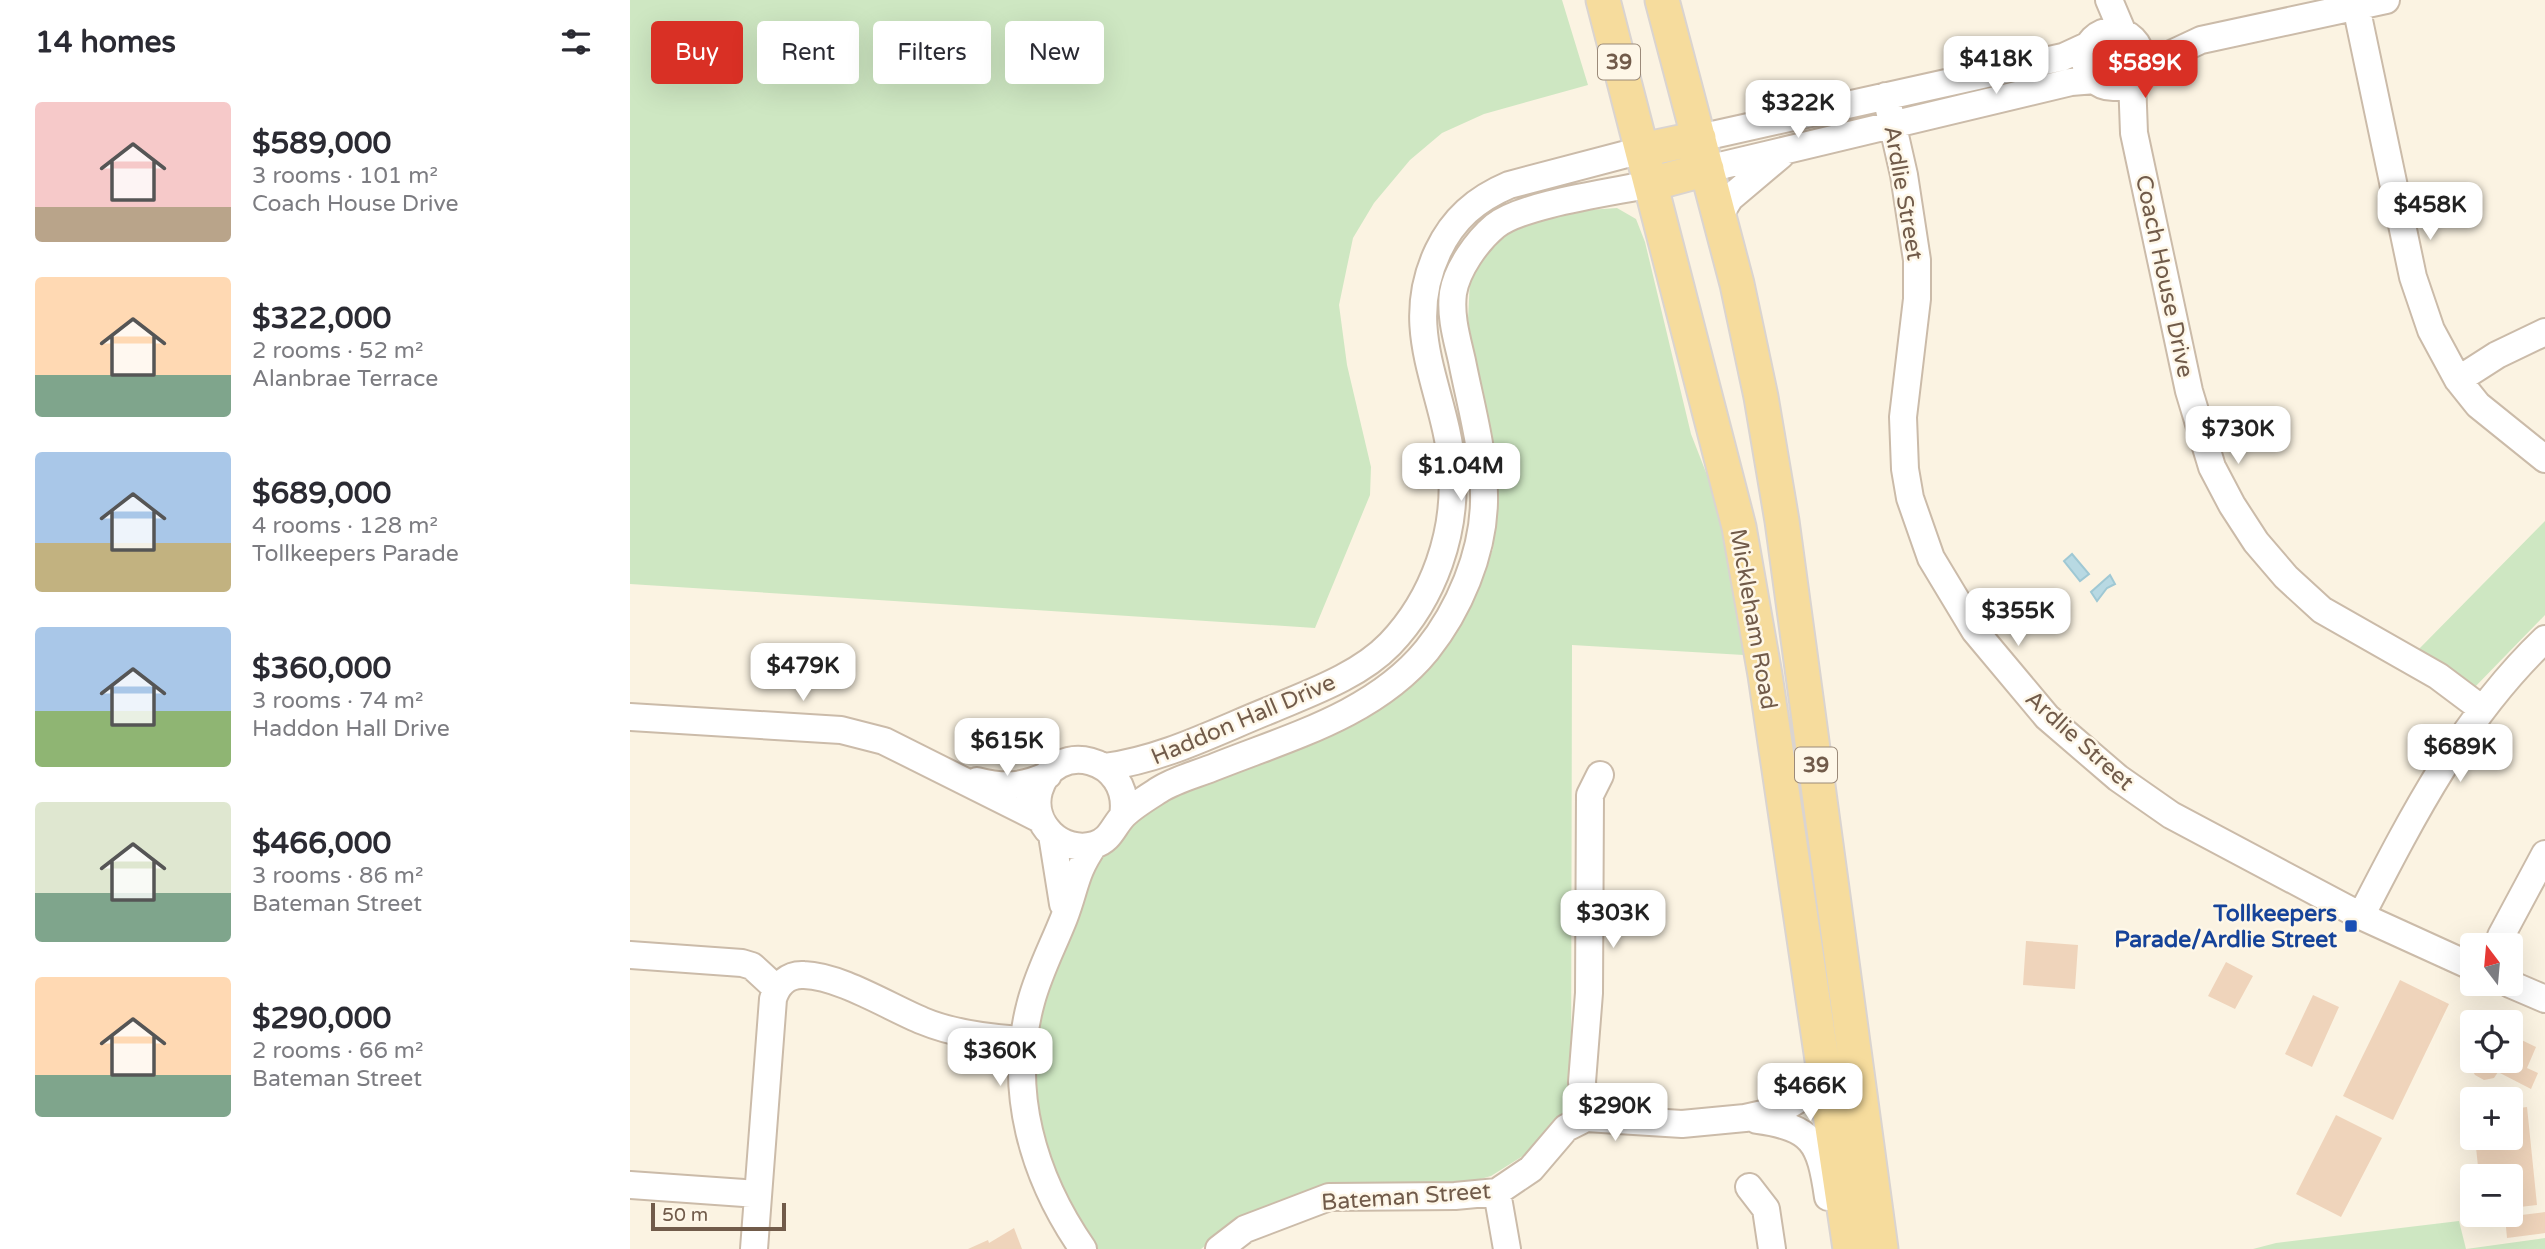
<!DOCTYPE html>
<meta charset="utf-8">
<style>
body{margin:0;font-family:"Varela Round",sans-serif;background:#f2f2f3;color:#2b2b33;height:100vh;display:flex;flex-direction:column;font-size:26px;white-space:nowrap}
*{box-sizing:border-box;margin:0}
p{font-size:23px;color:#7c7c81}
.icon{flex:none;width:38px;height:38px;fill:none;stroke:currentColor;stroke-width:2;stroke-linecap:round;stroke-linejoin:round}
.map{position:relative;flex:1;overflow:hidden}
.panel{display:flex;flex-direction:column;background:#fff;width:630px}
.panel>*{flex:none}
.hud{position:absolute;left:21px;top:21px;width:665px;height:63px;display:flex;gap:14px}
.needle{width:46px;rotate:344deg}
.buttons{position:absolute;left:1830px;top:933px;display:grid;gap:14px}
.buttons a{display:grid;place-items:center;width:63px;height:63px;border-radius:7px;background:#fff;box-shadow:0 7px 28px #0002;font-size:35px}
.scale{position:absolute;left:21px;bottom:18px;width:135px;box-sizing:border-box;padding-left:7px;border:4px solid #715b4a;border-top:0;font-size:19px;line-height:24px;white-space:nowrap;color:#715b4a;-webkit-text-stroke:5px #fef7e8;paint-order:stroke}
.price{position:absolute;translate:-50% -60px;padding:0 16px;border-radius:14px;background:#fff;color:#222;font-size:23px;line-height:46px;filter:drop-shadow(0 2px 4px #0008)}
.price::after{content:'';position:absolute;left:50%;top:42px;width:21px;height:16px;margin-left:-10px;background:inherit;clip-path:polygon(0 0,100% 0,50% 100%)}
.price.on{background:#d93025;color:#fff}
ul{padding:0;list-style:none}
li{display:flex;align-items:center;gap:21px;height:175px;padding:0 35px}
li span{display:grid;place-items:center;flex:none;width:196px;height:140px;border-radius:7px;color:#555}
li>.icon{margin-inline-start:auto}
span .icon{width:84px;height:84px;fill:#fffc;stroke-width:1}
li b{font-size:30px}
h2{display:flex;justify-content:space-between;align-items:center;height:84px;padding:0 35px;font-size:30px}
.chip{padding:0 24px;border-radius:7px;background:#fff;box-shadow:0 7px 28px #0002;font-size:24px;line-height:63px}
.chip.on{background:#d93025;color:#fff}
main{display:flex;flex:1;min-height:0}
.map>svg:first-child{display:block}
.green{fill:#cee7c2}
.water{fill:#b8d9e3;stroke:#9fc8d4;stroke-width:2}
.building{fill:#efd4bb}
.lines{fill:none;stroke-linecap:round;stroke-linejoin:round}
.minor-casing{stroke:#cbbba9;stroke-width:30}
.major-casing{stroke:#dad4d0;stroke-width:37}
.minor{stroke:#fff;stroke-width:26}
.major{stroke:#f6dc9d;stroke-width:33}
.transit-dot{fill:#1a4fb4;stroke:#fef7e8;stroke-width:2.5}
.labels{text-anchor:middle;stroke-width:5;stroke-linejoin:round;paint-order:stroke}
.shield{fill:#fef7e8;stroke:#9b8a79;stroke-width:2}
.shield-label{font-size:21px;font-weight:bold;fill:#715b4a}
.street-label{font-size:23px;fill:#715b4a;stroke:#fef7e8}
.transit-label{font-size:23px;font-weight:bold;fill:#164399;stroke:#fef7e8;text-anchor:end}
</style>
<main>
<section class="panel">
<h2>14 homes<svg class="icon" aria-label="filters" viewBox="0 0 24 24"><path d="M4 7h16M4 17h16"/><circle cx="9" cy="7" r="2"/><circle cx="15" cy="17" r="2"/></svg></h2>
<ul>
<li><span style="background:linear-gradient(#f6c9c9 75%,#b9a48a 0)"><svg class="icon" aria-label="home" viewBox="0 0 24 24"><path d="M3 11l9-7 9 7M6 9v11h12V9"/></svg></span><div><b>$589,000</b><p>3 rooms · 101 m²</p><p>Coach House Drive</p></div></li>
<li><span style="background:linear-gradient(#ffd9b3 70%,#7fa58c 0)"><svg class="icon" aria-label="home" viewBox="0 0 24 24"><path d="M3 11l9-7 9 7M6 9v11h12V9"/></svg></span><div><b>$322,000</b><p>2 rooms · 52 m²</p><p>Alanbrae Terrace</p></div></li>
<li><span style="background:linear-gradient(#a9c7e8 65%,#c2b280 0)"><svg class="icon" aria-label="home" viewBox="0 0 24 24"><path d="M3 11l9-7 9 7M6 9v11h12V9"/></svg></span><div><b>$689,000</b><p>4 rooms · 128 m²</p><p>Tollkeepers Parade</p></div></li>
<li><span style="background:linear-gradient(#a9c7e8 60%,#8fb573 0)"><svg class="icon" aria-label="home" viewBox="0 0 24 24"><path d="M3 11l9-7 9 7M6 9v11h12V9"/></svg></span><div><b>$360,000</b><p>3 rooms · 74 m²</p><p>Haddon Hall Drive</p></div></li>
<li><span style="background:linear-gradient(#dfe7d0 65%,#7fa58c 0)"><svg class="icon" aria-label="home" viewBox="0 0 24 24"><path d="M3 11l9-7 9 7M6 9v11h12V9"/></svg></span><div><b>$466,000</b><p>3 rooms · 86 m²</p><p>Bateman Street</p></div></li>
<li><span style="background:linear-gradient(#ffd9b3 70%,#7fa58c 0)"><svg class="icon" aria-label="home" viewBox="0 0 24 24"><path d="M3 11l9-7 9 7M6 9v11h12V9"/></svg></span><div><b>$290,000</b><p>2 rooms · 66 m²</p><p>Bateman Street</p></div></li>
</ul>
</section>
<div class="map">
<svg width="1915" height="1249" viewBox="0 0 1915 1249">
<rect width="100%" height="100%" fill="#fbf3e2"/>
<!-- green -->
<path class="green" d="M0,0H932L958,85L854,114L812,133L780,160L744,203L723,238L709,305L717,365L741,467L740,495L685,628L0,584Z
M987,208L1006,219L1015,242L1061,434L1095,521L1114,655L942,645L941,1105L896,1154L861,1176L823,1187L607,1220L571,1249H466L436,1205L409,1144L403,1081L405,1039L411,998L458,873L472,853L537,792L696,728L838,609L863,549L867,500L838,319L840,280L853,251L876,229L944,211Z
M1915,521V615L1843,689L1788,650Z
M1829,1221L1836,1249L1915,1238V1249H1623L1646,1243Z"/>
<!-- water -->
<path class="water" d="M1442,554L1459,574L1450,581L1434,561Z
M1480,575L1485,584L1477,588L1467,601L1461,592Z"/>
<!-- building -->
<path class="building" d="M1396,941L1448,945L1445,989L1393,985Z
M1596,962L1623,976L1605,1009L1578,996Z
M1770,980L1819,1004L1763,1120L1713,1096Z
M1683,995L1709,1007L1682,1067L1655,1054Z
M1881,1035L1906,1047L1897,1068L1908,1073L1901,1089L1868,1072L1864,1078L1854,1080L1845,1075L1841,1068L1845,1060H1881Z
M1843,1041V1060L1836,1055Z
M1897,1107L1907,1205L1881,1208V1176H1849L1845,1138H1881V1109Z
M1706,1115L1752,1138L1711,1217L1666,1194Z
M1915,1212V1233L1877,1238L1875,1217Z
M384,1228L392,1249H338L358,1240L359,1243Z"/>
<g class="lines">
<!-- minor casing -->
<g class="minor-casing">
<path id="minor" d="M1479,0L1493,33
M1726,6L1783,277L1801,330L1828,380L1848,405L1915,459
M1455 59a28 28 0 1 1 56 0a28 28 0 1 1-56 0Z
M1509,69L1571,40L1756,0
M1502,79L1504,133L1559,391L1582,467L1602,505L1626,542L1656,577L1692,610L1808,676L1852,709
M1256,96L1274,175L1287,260V299L1273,417L1275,469L1280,498L1301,558L1345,631L1417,717L1488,778L1541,815L1731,916L1843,967
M1069,138L1433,57L1459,45
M1077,169L1441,82L1465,80
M1089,216L1100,198L1151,155
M1828,380L1867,355L1915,332
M0,717L211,730L254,741L410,819
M475,767C534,759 585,732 640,710C680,693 729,676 760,644C804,598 827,532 822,468C816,390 770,331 808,251C823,219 846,199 879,185L1012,150
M347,781C375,788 392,787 418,775
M493,816C503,757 424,738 409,791C400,824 432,854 464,845C481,840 483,826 494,815C503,806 518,797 529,790C546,779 568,774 587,766C660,737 745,714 797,650C829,610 853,554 854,502C855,454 841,407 832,361C827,339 820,316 823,293C827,269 847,241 865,226C892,204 984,192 1021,184
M422,835L433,904
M1731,916C1782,817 1833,717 1915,639
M1871,936L1915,854
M0,955L112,963L122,966L146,988
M1880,984L1915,999
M956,1118L952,1082L959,993L960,795L970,775
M1127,1120C1183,1128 1190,1142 1198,1197
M0,1185L128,1194
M1119,1187L1136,1209L1142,1249
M867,1192L877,1249
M124,1249L143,999C147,985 158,974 174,975C210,976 259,1007 293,1021C324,1034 359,1038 393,1040
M453,1249C403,1177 377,1090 401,1002C409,972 423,946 434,918C446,887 444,874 464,845
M589,1249L615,1229L699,1197L825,1196L867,1192L901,1169L936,1128L956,1118L1052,1124L1115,1118L1151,1110L1174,1096L1192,1061"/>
</g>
<!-- major casing -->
<g class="major-casing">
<path id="major" d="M973,0L1109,527L1135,675L1220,1249
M1032,0L1107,284L1131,397L1152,521L1251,1249
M1012,150L1069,138
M1021,184L1077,169"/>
</g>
<!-- minor -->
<use href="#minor" class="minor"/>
<!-- major -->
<use href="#major" class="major"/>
</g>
<!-- markers -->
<rect class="transit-dot" x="1714" y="919" width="14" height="14" rx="3.5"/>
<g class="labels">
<!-- shield labels -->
<g class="shield">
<rect x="968" y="44.5" width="42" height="35" rx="5"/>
<rect x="1165" y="747.5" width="42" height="35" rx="5"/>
</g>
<g class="shield-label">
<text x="989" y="69">39</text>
<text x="1186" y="772">39</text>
</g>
<!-- street labels -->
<g class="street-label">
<text transform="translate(1274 193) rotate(80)" y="8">Ardlie Street</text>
<text transform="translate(1535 276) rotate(78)" y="8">Coach House Drive</text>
<text transform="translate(1124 619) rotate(80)" y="8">Mickleham Road</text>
<text transform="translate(613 719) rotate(-23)" y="8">Haddon Hall Drive</text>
<text transform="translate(1450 740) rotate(42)" y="8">Ardlie Street</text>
<text transform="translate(776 1196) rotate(-4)" y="8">Bateman Street</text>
</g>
<!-- transit labels -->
<g class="transit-label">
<text x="1707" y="921">Tollkeepers<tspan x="1707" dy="26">Parade/Ardlie Street</tspan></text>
</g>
</g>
</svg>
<div class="buttons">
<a><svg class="needle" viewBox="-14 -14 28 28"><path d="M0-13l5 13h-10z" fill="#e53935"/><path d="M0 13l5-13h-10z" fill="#7c7c81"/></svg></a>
<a><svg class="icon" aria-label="locate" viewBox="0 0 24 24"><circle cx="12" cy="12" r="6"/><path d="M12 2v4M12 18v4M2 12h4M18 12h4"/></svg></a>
<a>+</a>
<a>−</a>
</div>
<div class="scale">50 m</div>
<b class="price" style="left:1366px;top:96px">$418K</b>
<b class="price on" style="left:1515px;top:100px">$589K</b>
<b class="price" style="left:1168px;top:140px">$322K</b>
<b class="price" style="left:1800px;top:242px">$458K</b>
<b class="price" style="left:1608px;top:466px">$730K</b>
<b class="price" style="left:831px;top:503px">$1.04M</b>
<b class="price" style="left:1388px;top:648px">$355K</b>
<b class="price" style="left:173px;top:703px">$479K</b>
<b class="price" style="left:377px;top:778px">$615K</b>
<b class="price" style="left:1830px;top:784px">$689K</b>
<b class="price" style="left:983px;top:950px">$303K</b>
<b class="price" style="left:370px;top:1088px">$360K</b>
<b class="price" style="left:1180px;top:1123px">$466K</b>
<b class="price" style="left:985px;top:1143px">$290K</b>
<div class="hud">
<a class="chip on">Buy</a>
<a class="chip">Rent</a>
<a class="chip">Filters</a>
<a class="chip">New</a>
</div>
</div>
</main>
